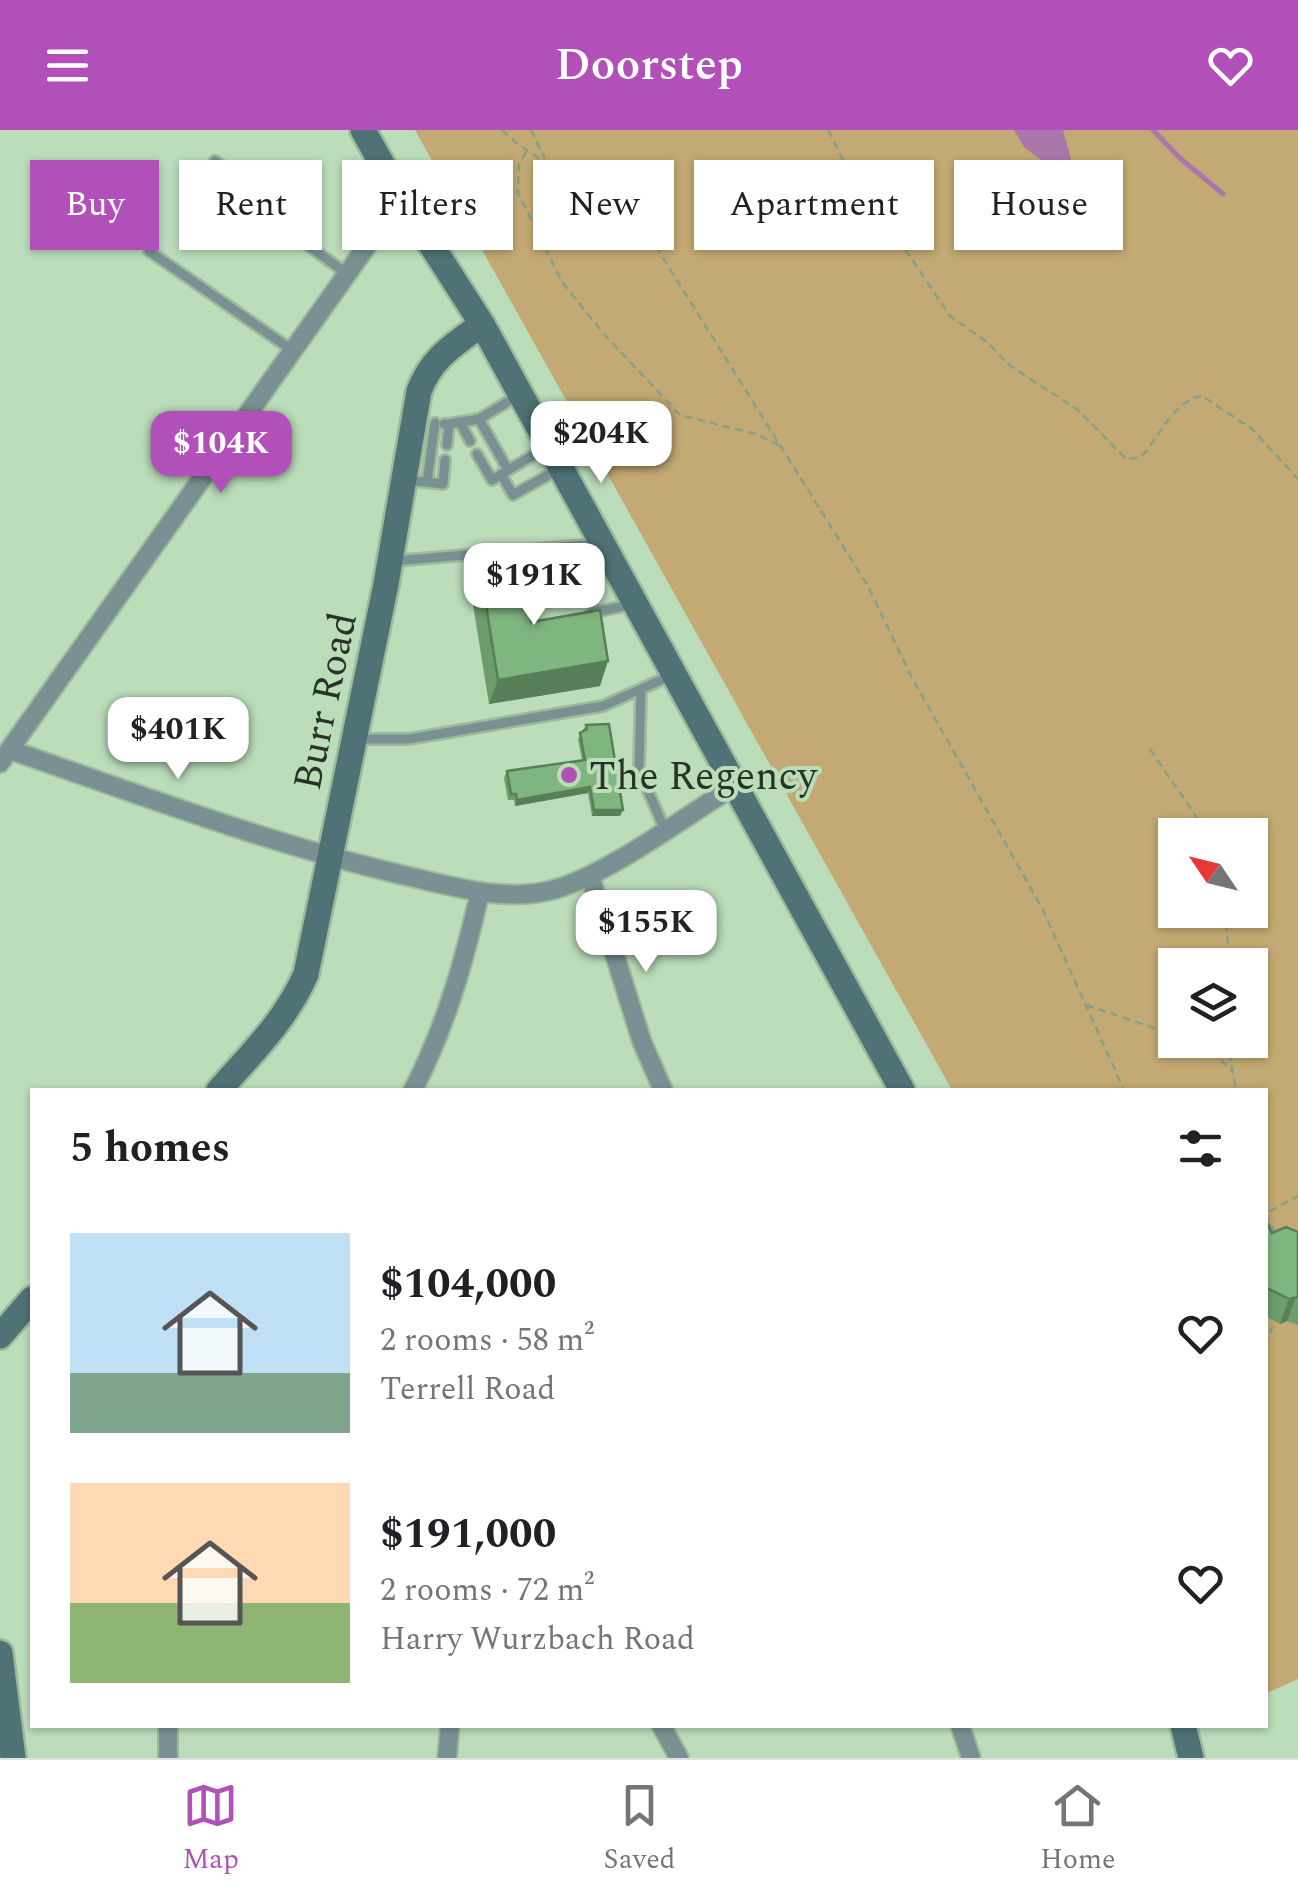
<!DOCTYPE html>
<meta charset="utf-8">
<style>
body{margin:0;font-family:Spectral,serif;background:#f6f6f6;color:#202124;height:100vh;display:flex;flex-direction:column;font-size:38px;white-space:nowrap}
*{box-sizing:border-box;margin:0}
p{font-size:32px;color:#757577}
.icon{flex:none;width:55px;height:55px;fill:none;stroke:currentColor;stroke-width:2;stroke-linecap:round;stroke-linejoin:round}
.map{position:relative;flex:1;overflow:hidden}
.side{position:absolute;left:30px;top:958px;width:1238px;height:640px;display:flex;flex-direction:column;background:#fff;border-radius:0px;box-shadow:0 2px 8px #0004}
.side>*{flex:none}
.banner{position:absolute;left:30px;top:30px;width:1240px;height:90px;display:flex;gap:20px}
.needle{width:65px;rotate:305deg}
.controls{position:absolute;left:1158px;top:688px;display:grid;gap:20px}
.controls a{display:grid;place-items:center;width:110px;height:110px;border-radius:0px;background:#fff;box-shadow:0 2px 8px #0004;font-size:50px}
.price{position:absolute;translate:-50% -85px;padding:0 22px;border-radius:20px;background:#fff;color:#222;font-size:32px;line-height:65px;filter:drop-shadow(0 2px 5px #0008)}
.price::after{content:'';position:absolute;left:50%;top:60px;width:30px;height:22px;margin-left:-15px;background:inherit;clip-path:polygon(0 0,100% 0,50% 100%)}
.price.selected{background:#b050b8;color:#fff}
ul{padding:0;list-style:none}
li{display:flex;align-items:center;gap:30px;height:250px;padding:0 40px}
li span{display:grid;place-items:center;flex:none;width:280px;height:200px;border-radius:0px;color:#555}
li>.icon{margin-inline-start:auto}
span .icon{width:120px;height:120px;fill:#fffc;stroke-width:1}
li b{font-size:42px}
h2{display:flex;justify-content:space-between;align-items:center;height:120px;padding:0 40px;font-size:42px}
.chip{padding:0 35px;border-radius:0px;background:#fff;box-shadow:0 2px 8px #0004;font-size:35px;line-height:90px}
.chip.selected{background:#b050b8;color:#fff}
header{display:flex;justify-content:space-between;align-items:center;height:130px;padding:0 40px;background:#b050b8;color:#fff;font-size:45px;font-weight:600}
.tab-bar{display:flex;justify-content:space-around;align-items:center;height:140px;border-top:2px solid #e0e0e0;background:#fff;font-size:28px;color:#757577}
.tab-bar a{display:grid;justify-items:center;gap:5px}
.tab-bar .selected{color:#b050b8}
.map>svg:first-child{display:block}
.green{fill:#c3a973;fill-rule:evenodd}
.water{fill:#a977ac}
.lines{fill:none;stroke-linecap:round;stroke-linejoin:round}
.stream{stroke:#a977ac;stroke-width:5}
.lane-casing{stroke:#9dbb9c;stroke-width:14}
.street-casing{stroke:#9dbb9c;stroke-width:22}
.secondary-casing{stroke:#9dbb9c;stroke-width:30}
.path{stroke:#86a185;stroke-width:2.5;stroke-dasharray:8 5;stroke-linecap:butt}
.lane{stroke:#7a9194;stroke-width:9}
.street{stroke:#7a9194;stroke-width:18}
.secondary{stroke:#4e7276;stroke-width:25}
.wall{fill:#6d9c6d}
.shaded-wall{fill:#597f59}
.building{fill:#7fb57f;stroke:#597f59;stroke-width:2.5}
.poi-dot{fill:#b050b8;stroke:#bbddba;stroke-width:4}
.labels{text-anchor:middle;stroke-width:8;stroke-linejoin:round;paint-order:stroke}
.street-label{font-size:40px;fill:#263326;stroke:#bbddba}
.poi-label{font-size:40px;fill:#263326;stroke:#bbddba;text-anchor:start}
</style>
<header><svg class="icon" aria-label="menu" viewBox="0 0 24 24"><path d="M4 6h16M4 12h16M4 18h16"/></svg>Doorstep<svg class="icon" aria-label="heart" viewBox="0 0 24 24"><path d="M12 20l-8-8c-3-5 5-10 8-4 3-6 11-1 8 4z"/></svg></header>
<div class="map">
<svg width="1298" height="1628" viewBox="0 0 1298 1628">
<rect width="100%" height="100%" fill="#bbddba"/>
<!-- green -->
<path class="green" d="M415,0H1298V1549L1265,1564V960H952ZM1175,705H1250V780H1175ZM1175,835H1250V910H1175Z"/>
<!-- water -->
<path class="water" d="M1014,0H1063L1073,37L1069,48H1064L1024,17Z"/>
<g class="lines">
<!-- stream -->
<path class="stream" d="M1153,0L1180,28L1223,64"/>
<!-- lane casing -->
<g class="lane-casing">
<path id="lane" d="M215,31L268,68L291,103L346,143
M149,121L292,220
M479,289L508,340
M460,292L470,311
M444,294H449L447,315
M449,294L479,289L519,265
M477,324L492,350L545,318
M501,344L513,365L559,339
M407,350L443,354L445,330
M427,352L435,293
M393,431L597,414
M591,483L634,474
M641,559L639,640L665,700
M359,609H409L603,576L670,546"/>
</g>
<!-- street casing -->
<g class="street-casing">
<path id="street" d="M10,620C141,665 272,715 407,746C455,757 507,773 556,759C610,743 683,688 733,657
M0,633L401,68
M590,746L642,912L663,960
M413,960C446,896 464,832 480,762
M168,1595V1628
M661,1595L679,1628
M960,1595L971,1628
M447,1628L450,1595"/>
</g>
<!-- secondary casing -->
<g class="secondary-casing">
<path id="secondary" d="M363,0L401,68L482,194L902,960
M219,960C252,923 286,890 306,844L386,454L419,261C432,227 454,215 482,194
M0,1206L32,1169
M0,1523L13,1628
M1183,1595L1191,1628"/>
</g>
<!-- path -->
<path class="path" d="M502,0C545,42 609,56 648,104L868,456L911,546L1042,778L1124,960
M531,0L545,29
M828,0L861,66L903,116L950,186L987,212L1009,235L1078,280L1126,329L1138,328L1145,323C1160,303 1176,270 1202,266L1252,299L1298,349
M526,22L519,34L518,63L562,152L603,203L680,285L756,304L781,316
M1150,619L1209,705
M1224,780L1231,835
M1086,875L1175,905
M1189,910L1212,920L1232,942
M1227,910L1236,960
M1275,1102L1265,1084L1298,1066
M1265,1215L1275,1191"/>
<!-- lane -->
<use href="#lane" class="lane"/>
<!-- street -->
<use href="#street" class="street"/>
<!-- secondary -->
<use href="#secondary" class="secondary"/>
</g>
<!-- wall -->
<path class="wall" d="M479,432L531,492L600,556L489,574L470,456Z
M586,595L620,686H592L588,663L515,676L514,670H508L504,648L507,641L582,630L578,609Z
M1265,1088L1272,1103L1298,1102V1195L1287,1191L1280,1194L1265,1186Z"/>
<!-- shaded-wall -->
<path class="shaded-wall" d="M608,531L600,556L489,574L498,550Z
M590,657L588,663L515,676L517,670Z
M594,680H623L620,686H592Z
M1296,1166L1287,1191L1280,1194L1289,1169Z"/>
<!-- building -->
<path class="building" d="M520,425L531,492L600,480L608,531L498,550L479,432Z
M609,594L623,680H594L590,657L517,670L516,664H511L507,641L585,630L580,603L587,599L586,595Z
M1265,1088L1272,1103L1286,1097L1298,1102V1167L1289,1169L1265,1157Z"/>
<!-- markers -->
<circle class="poi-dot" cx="569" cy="645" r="10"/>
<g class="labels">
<!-- street labels -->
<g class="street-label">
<text transform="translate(324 571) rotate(-78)" y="14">Burr Road</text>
</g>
<!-- poi labels -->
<g class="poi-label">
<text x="589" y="659">The Regency</text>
</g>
</g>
</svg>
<div class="controls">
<a><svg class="needle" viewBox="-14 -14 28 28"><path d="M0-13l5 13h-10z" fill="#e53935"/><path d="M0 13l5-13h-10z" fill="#757577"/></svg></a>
<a><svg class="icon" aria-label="layers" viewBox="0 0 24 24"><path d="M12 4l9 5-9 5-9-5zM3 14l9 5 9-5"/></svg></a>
</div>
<b class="price" style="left:601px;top:356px">$204K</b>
<b class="price selected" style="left:221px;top:366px">$104K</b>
<b class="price" style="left:534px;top:498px">$191K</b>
<b class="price" style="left:178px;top:652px">$401K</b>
<b class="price" style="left:646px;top:845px">$155K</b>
<div class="banner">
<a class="chip selected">Buy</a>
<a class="chip">Rent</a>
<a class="chip">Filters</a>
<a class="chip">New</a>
<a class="chip">Apartment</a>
<a class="chip">House</a>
</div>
<section class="side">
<h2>5 homes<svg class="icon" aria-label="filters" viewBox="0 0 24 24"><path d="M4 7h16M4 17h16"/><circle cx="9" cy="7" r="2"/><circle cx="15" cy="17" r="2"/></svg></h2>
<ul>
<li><span style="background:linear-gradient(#bfe0f5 70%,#7fa58c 0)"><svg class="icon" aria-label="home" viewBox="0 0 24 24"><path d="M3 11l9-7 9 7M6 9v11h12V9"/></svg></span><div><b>$104,000</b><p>2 rooms · 58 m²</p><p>Terrell Road</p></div><svg class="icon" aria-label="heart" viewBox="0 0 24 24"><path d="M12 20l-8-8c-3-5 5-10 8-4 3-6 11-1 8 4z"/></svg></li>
<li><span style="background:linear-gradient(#ffd9b3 60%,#8fb573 0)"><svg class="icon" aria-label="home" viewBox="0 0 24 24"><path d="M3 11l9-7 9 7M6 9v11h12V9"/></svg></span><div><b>$191,000</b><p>2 rooms · 72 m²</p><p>Harry Wurzbach Road</p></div><svg class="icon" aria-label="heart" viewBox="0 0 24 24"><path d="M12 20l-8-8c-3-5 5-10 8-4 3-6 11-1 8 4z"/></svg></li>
</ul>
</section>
</div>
<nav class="tab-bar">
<a class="selected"><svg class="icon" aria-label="map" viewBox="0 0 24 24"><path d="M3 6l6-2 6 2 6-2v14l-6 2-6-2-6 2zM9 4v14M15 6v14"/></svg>Map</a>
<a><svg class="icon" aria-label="saved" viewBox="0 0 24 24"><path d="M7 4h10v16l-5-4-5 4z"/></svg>Saved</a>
<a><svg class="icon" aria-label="home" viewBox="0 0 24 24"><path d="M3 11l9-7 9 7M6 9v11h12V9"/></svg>Home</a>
</nav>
